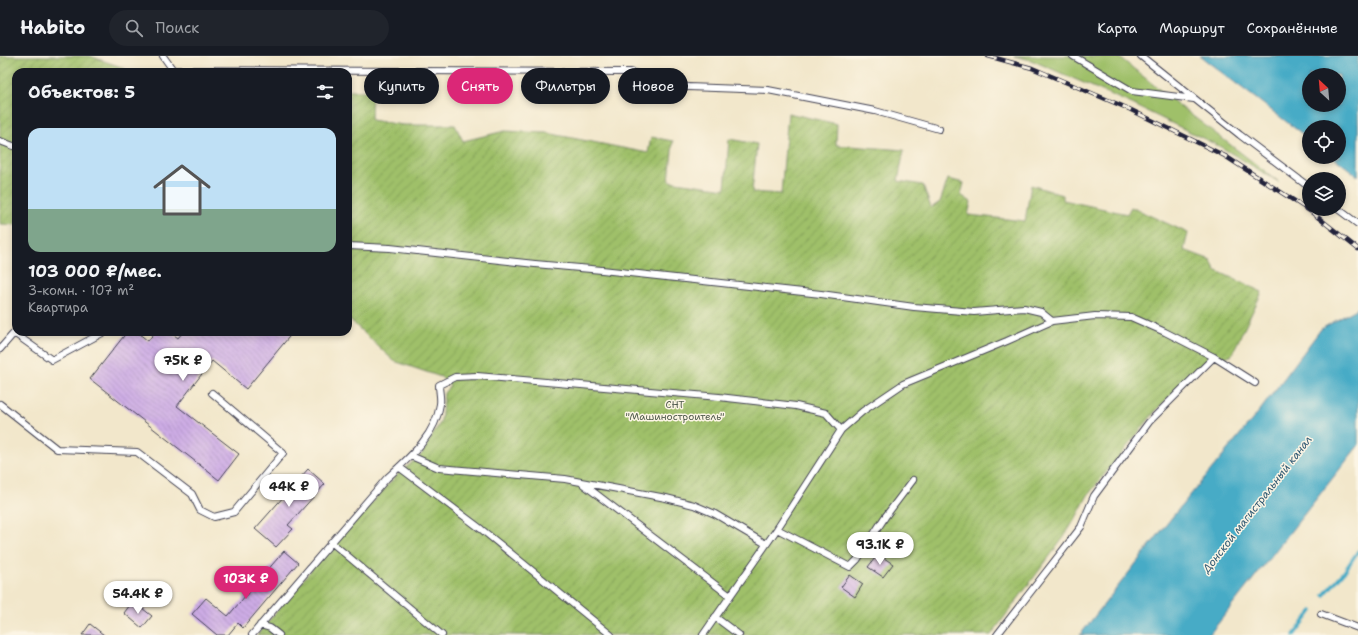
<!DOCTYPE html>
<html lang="ru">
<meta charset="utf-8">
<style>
body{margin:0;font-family:"Shantell Sans",sans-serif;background:#20242c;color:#f1f3f6;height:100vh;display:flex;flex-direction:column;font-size:15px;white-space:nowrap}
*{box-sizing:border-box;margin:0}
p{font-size:13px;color:#9ea1a6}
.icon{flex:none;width:22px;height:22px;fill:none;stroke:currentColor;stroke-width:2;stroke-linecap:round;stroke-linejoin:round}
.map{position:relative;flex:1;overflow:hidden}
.details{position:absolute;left:12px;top:12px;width:340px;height:268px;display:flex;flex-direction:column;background:#171b24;border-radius:12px;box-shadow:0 2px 6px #0003}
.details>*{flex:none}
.hud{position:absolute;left:364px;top:12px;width:380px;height:36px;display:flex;gap:8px}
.needle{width:26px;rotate:334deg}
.buttons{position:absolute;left:1302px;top:12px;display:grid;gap:8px}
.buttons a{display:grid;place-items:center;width:44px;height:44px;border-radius:50%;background:#171b24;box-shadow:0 2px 6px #0003;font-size:20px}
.price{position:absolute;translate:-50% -34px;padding:0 9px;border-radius:14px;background:#fff;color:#222;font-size:13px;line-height:26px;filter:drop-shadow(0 1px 2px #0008)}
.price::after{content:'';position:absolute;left:50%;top:24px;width:12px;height:9px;margin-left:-6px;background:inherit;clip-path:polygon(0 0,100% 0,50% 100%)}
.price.active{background:#db2777;color:#fff}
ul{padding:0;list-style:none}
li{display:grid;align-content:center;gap:8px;height:212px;padding:0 16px}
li+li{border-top:1px solid #363941}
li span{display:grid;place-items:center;height:124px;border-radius:12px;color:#555}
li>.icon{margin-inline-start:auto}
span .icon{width:72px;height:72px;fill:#fffc;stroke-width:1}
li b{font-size:17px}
h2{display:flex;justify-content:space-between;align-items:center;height:48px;padding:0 16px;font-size:17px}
.pill{padding:0 14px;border-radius:18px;background:#171b24;box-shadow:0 2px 6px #0003;font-size:14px;line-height:36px}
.pill.active{background:#db2777;color:#fff}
header{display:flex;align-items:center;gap:24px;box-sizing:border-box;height:56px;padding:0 20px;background:#171b24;border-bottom:1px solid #363941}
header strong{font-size:19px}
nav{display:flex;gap:22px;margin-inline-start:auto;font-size:14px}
.search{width:280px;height:36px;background:#20242c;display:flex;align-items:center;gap:10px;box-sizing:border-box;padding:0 14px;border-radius:22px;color:#9ea1a6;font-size:15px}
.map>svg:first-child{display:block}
.grass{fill:#9fc069;stroke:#607152}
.garden{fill:url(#garden-furrows);stroke:#607152}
.water{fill:#46abc6;stroke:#346680;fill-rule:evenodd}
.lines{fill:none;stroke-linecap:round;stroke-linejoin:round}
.stream{stroke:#46abc6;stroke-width:3.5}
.building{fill:url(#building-back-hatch)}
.service-casing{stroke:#414051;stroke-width:8}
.service{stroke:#fff;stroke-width:6}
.rail-casing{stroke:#22223b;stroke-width:4.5}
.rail{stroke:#fcf5e5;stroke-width:3;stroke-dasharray:9;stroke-linecap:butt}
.labels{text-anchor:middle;stroke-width:3;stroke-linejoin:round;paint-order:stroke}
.park-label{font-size:10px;fill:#4e594b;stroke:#fcf5e5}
.water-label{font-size:11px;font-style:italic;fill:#305973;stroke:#fcf5e5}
</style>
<header>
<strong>Habito</strong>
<div class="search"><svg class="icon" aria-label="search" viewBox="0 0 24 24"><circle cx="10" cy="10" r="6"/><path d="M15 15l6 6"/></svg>Поиск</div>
<nav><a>Карта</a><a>Маршрут</a><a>Сохранённые</a></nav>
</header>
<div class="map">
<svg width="1358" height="579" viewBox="0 0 1358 579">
<defs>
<pattern id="garden-furrows" width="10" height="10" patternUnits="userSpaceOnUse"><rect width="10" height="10" fill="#9fc069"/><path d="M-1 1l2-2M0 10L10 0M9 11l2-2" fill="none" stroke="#819c58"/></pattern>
<pattern id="building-back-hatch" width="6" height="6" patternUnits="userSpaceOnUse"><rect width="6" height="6" fill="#cdace5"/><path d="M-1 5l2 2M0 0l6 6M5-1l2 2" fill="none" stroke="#a68cbb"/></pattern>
</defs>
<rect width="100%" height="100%" fill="#fcf5e5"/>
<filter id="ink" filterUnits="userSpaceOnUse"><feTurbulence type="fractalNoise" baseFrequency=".025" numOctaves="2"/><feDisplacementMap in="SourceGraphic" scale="8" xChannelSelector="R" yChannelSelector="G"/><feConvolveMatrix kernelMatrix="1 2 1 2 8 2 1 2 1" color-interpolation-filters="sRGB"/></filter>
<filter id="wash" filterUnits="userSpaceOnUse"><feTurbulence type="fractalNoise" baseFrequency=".012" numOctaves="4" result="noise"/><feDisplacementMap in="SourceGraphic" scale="16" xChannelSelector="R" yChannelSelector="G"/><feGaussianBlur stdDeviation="0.9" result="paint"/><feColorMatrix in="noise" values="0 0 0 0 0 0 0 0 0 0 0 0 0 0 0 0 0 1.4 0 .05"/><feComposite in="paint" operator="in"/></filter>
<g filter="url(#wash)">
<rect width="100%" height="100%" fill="#f2e7cb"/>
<!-- grass -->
<path class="grass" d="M1014,0H1118L1181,51L1279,126L1221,91L1132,48L1031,4Z"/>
<!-- garden -->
<path class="garden" d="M0,0H90L121,11L129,16H16V169L0,168Z
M348,35H372L371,64L403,69H455L463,85L505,75L547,77L648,97L651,81L673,85L669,125L725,133L729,83L757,88L752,136L781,138L788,57L837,68L836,89L904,94L898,125L923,129L931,152L940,146L948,123L964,127L961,139L971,146L968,159L1025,165L1031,129L1063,139V144L1127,158L1131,151L1188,177L1184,194L1211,204L1215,214L1262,236L1231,300L1208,304L1159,351L1088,439L1078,458L1064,481L991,579H257L327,495L357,462L398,418L421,399L441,365L444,337L450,330L441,321L394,305L348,262Z"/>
<!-- water -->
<path class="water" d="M1200,0H1358V120L1333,101H1339V71H1309V83ZM1309,19H1339V49H1309Z
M1358,252V390L1209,579H1080L1173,460L1261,353L1321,273Z"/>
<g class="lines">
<!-- stream -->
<path class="stream" d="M1324,539L1344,516L1358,495
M1294,579L1312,555"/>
</g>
<g id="blocks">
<!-- building -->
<path class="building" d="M127,276H137L148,285L155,276H170L178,282L183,276H293L246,333L212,305L177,350L239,398L219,424L90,323Z
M308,413L325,428L288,469L293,473L276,491L255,473Z
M284,495L298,507L243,572L238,567L228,579H217L192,558L206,542L228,560Z
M878,498L893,508L883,521L868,511Z
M850,519L863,528L855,541L841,531Z
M133,545L152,560L142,572L124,557Z
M90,568L104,579H82Z"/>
</g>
</g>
<g filter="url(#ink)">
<use href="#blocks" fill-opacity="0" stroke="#414051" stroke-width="1"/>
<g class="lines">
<!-- service casing -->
<g class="service-casing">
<path id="service" d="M163,0L173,14V16
M1073,0L1132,35L1194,43
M1141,0L1240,79L1309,131
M173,14L631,16L688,31L768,34L875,55L939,73
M0,85L16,91
M1338,153L1358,168
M348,190L390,192L535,208L602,214L821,238L914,251L974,256L1024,252L1041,256L1052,265L1095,260L1131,261L1165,276L1214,301L1255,327
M0,293L14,277L52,304L104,276
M0,348L57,393L137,396L192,438L200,454L214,461L234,456L283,397L212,337
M411,400L439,412L565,423L666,442L694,449L715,458L766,488
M399,411L481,473L611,579
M583,428L730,540
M777,473L850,511L857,504L885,461L913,424
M331,486L442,579
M1321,558L1358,572
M715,561L739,579
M260,569L270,572L279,579
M252,579L387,422C409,402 436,379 440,348C441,342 439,335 439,329L455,321L477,320L719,341L796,350L826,357L841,374L863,355L903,328L1007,285L1052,265
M703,579L777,473L841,374
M997,579L1081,471L1094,440L1149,366L1214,301"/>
</g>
<!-- service -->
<use href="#service" class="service"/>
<!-- rail casing -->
<g class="rail-casing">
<path id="rail" d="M988,0L1032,12L1127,52L1225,100L1310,155L1358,193"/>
</g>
<!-- rail -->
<use href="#rail" class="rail"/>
</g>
</g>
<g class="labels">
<!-- park labels -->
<g class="park-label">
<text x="675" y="352">СНТ<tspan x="675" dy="12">"Машиностроитель"</tspan></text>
</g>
<!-- water labels -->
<g class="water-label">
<text transform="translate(1257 448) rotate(-52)" y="4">Донской магистральный канал</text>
</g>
</g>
</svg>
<div class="buttons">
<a><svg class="needle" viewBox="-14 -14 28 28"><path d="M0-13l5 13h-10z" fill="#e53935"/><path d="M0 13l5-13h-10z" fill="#9ea1a6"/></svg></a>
<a><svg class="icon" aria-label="locate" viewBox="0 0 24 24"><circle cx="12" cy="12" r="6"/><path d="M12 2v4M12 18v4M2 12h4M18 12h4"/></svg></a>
<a><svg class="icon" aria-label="layers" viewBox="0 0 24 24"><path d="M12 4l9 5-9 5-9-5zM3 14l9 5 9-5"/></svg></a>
</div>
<b class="price" style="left:183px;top:326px">75K ₽</b>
<b class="price" style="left:289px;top:452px">44K ₽</b>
<b class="price" style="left:880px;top:510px">93.1K ₽</b>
<b class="price active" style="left:246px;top:544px">103K ₽</b>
<b class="price" style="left:138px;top:559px">54.4K ₽</b>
<div class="hud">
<a class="pill">Купить</a>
<a class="pill active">Снять</a>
<a class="pill">Фильтры</a>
<a class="pill">Новое</a>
</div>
<section class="details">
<h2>Объектов: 5<svg class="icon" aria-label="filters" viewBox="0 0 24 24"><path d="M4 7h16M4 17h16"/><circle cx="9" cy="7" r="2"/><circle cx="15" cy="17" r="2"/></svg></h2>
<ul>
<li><span style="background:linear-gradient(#bfe0f5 65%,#7fa58c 0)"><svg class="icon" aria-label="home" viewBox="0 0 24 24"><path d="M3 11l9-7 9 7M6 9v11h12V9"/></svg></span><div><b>103 000 ₽/мес.</b><p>3-комн. · 107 m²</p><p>Квартира</p></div></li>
</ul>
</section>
</div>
